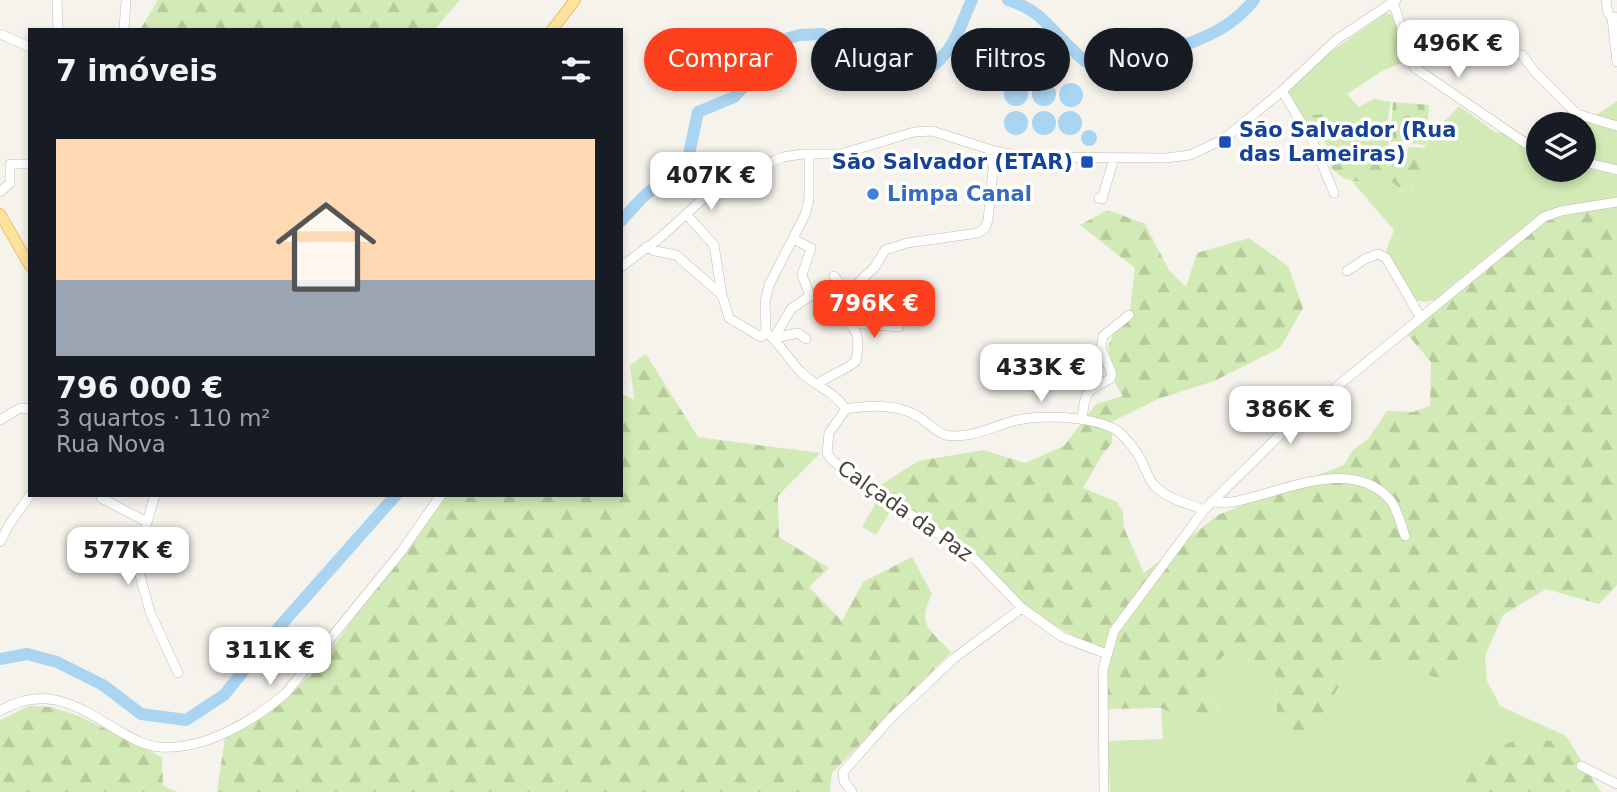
<!DOCTYPE html>
<html lang="pt">
<meta charset="utf-8">
<style>
body{margin:0;font-family:"DejaVu Sans",sans-serif;background:#20242c;color:#f1f3f6;height:100vh;display:flex;flex-direction:column;font-size:26px;white-space:nowrap}
*{box-sizing:border-box;margin:0}
p{font-size:23px;color:#9ea1a6}
.icon{flex:none;width:38px;height:38px;fill:none;stroke:currentColor;stroke-width:2;stroke-linecap:round;stroke-linejoin:round}
.map{position:relative;flex:1;overflow:hidden}
.drawer{position:absolute;left:28px;top:28px;width:595px;height:469px;display:flex;flex-direction:column;background:#171b24;border-radius:0px;box-shadow:0 4px 10px #0003}
.drawer>*{flex:none}
.hud{position:absolute;left:644px;top:28px;width:665px;height:63px;display:flex;gap:14px}
.buttons{position:absolute;left:1526px;top:112px;display:grid;gap:14px}
.buttons a{display:grid;place-items:center;width:70px;height:70px;border-radius:50%;background:#171b24;box-shadow:0 4px 10px #0003;font-size:35px}
.price{position:absolute;translate:-50% -60px;padding:0 16px;border-radius:14px;background:#fff;color:#222;font-size:23px;line-height:46px;filter:drop-shadow(0 2px 4px #0008)}
.price::after{content:'';position:absolute;left:50%;top:42px;width:21px;height:16px;margin-left:-10px;background:inherit;clip-path:polygon(0 0,100% 0,50% 100%)}
.price.active{background:#fc3f1d;color:#fff}
ul{padding:0;list-style:none}
li{display:grid;align-content:center;gap:14px;height:371px;padding:0 28px}
li+li{border-top:2px solid #363941}
li span{display:grid;place-items:center;height:217px;border-radius:0px;color:#555}
li>.icon{margin-inline-start:auto}
span .icon{width:126px;height:126px;fill:#fffc;stroke-width:1}
li b{font-size:30px}
h2{display:flex;justify-content:space-between;align-items:center;height:84px;padding:0 28px;font-size:30px}
.chip{padding:0 24px;border-radius:32px;background:#171b24;box-shadow:0 4px 10px #0003;font-size:24px;line-height:63px}
.chip.active{background:#fc3f1d;color:#fff}
.map>svg:first-child{display:block}
.green{fill:#d2eab5}
.forest{fill:url(#forest-firs)}
.cemetery{fill:url(#cemetery-stones)}
.water{fill:#a9d4f2}
.lines{fill:none;stroke-linecap:round;stroke-linejoin:round}
.river{stroke:#a9d4f2;stroke-width:12}
.minor-casing{stroke:#c2bbae;stroke-width:10}
.major-casing{stroke:#e6c16a;stroke-width:12}
.minor{stroke:#fff;stroke-width:9}
.major{stroke:#ffe39c;stroke-width:10}
.transit-dot{fill:#1a4fb4;stroke:#fff;stroke-width:2.5}
.shop-dot{fill:#3f7fe0;stroke:#fff;stroke-width:2.5}
.labels{text-anchor:middle;stroke-width:7;stroke-linejoin:round;paint-order:stroke}
.transit-label{font-size:21px;font-weight:bold;fill:#164399;stroke:#fff;text-anchor:start}
.shop-label{font-size:21px;font-weight:bold;fill:#366cbe;stroke:#fff;text-anchor:start}
.street-label{font-size:21px;fill:#4b4439;stroke:#fff}
</style>
<div class="map">
<svg width="1617" height="792" viewBox="0 0 1617 792">
<defs>
<pattern id="forest-firs" width="22" height="20" patternUnits="userSpaceOnUse" patternTransform="scale(1.75)"><rect width="22" height="20" fill="#d2eab5"/><path d="M5 1l3.5 6h-7zM16 11l3.5 6h-7z" fill="#b6ca9c"/></pattern>
<pattern id="cemetery-stones" width="16" height="16" patternUnits="userSpaceOnUse" patternTransform="scale(1.75)"><rect width="16" height="16" fill="#d2eab5"/><path d="M2 7V4a2 2 0 0 1 4 0v3zM10 15v-3a2 2 0 0 1 4 0v3z" fill="#b6ca9c"/></pattern>
</defs>
<rect width="100%" height="100%" fill="#f6f3ec"/>
<!-- green -->
<path class="green" d="M1386,13L1393,15L1408,60L1382,71L1347,94L1359,107L1374,99L1391,102L1388,117L1389,156L1353,143L1333,113L1313,115L1305,121L1288,91L1323,57Z
M1617,101V205L1520,230L1434,300L1425,302L1416,300L1386,251L1394,230L1349,178L1358,183C1378,179 1389,172 1402,192L1412,191L1415,180L1432,169L1423,148L1427,144V131L1447,119L1459,106L1495,132L1532,137L1538,133V170H1584V124H1566L1586,122Z
M877,501L891,510L876,535L862,527Z
M1231,647L1276,675L1277,714L1312,734L1351,665L1396,658L1443,682L1485,656L1487,681L1500,706L1566,736L1551,741L1527,736L1458,792H1110L1108,741L1163,739L1161,708L1181,717L1218,711L1203,679Z"/>
<!-- forest -->
<path class="forest" d="M158,0H460L434,30H140Z
M1333,113L1349,127C1348,152 1384,155 1403,158L1409,147L1423,148L1432,169L1425,179L1415,181L1410,195C1398,190 1398,183 1383,178L1374,186L1343,178L1331,168L1330,155L1322,135L1312,134L1305,121L1313,115Z
M1617,205V585L1599,604L1546,589L1503,615L1485,656L1443,682L1396,658L1351,665L1312,734L1292,738L1277,714L1276,675L1231,647L1203,679L1218,712L1181,717L1161,708L1106,709L1107,654L1044,620L879,486L918,461L984,450L1025,463L1064,446L1096,404L1123,396L1115,383L1108,347L1113,335L1130,309L1135,268L1080,225L1108,210L1145,224L1169,270L1186,287L1197,253L1249,238L1288,266L1303,308L1280,348L1214,381L1158,399L1113,421L1112,443L1102,455L1083,488L1117,502L1123,512L1124,528L1144,573L1218,515L1344,465L1353,450L1368,439L1387,411L1413,412L1430,406L1431,362L1408,335L1434,300L1542,214Z
M646,354L698,437L820,453L778,496L779,537L829,568L809,587L842,621L863,582L912,557L932,594C916,626 930,628 951,652L832,773L830,792H217L225,737C292,710 325,658 366,601C391,566 416,530 441,495H621V395L634,399L630,365Z
M29,706L51,707L79,716L162,757L163,786L178,792H0V720Z
M1527,736L1551,741L1566,736L1601,792H1455L1471,757Z"/>
<!-- cemetery -->
<path class="cemetery" d="M1393,102L1429,105L1426,145L1390,141Z"/>
<!-- water -->
<path class="water" d="M1036,50V61L1006,62L1005,51Z
M1032 94a12 12 0 1 1 24 0a12 12 0 1 1-24 0Z
M1004 94a12 12 0 1 1 24 0a12 12 0 1 1-24 0Z
M1059 95a12 12 0 1 1 24 0a12 12 0 1 1-24 0Z
M1058 123a12 12 0 1 1 24 0a12 12 0 1 1-24 0Z
M1032 123a12 12 0 1 1 24 0a12 12 0 1 1-24 0Z
M1004 123a12 12 0 1 1 24 0a12 12 0 1 1-24 0Z
M1081 138a8 8 0 1 1 16 0a8 8 0 1 1-16 0Z"/>
<g class="lines">
<!-- river -->
<path class="river" d="M1008,0C1043,11 1049,29 1075,52C1078,55 1083,61 1087,62C1105,69 1183,47 1202,38C1222,30 1241,16 1254,0
M621,221L642,198L688,159L698,112L734,97L747,83L745,69L751,49L800,35L823,34L838,53L845,76C888,90 919,87 948,50C959,35 964,16 972,0
M0,659L27,654L57,662L103,685L141,714L186,720L224,695L280,626L396,495"/>
<!-- minor casing -->
<g class="minor-casing">
<path id="minor" d="M57,0L58,30
M1606,0L1608,13L1612,18
M1393,2L1415,68L1527,144L1538,148
M1617,17L1612,18L1617,62
M124,30L126,0
M0,34L30,47
M1522,55L1535,72L1577,114L1617,126
M1282,91L1312,140L1334,193
M809,154V199L805,215L769,285L765,302L766,332C780,343 787,357 799,370C813,386 832,389 846,409L829,433L827,453L833,461L880,496L915,517L975,559L1022,608L1062,637L1107,654
M1584,162L1617,170
M0,192L10,183V164H30
M1099,198L1102,199L1114,158
M686,214L714,245L722,295L729,318L761,337L766,332
M793,239L811,248L802,275L810,296
M646,247L655,251L676,255L722,295
M621,267L661,237L705,197L744,174L783,157L803,154H841L914,132L932,131L995,151L1027,157L1166,158L1190,155L1224,139L1282,91L1336,40L1396,0
M1347,271L1365,259L1378,254L1386,258L1421,318
M834,276L847,294
M851,323L899,327
M774,338L791,309L810,296L825,294L843,302
M774,338L798,333L806,339
M818,384C830,374 845,371 856,361C860,339 859,329 840,315L844,296L875,267L885,250L907,243L978,233L985,228L988,220L995,151
M846,409C869,405 899,404 919,417C927,422 936,432 945,435C971,440 994,425 1018,420C1044,414 1089,417 1113,428C1123,433 1139,454 1143,464C1147,473 1149,481 1156,487C1168,499 1189,504 1204,510
M1082,418C1086,390 1085,392 1110,379L1112,374L1101,348L1103,336L1129,315
M0,420L20,408L30,409
M155,495L136,561L150,612L178,673
M101,498L147,522
M1211,502C1218,502 1225,503 1232,502C1279,494 1353,454 1391,501C1398,511 1401,525 1405,536
M0,542L9,525L30,495
M0,711C44,685 75,704 114,728C128,736 143,746 159,747C204,751 253,721 286,693L401,552L441,495
M1581,766L1617,784
M852,792L844,781L843,772L890,719L953,659L1022,608
M1104,792L1103,670L1114,631L1204,510L1290,425L1544,217L1561,211L1617,202"/>
</g>
<!-- major casing -->
<g class="major-casing">
<path id="major" d="M552,30L575,0
M0,214L30,266"/>
</g>
<!-- minor -->
<use href="#minor" class="minor"/>
<!-- major -->
<use href="#major" class="major"/>
</g>
<!-- markers -->
<g class="transit-dot">
<rect x="1218" y="135" width="14" height="14" rx="3.5"/>
<rect x="1080" y="155" width="14" height="14" rx="3.5"/>
</g>
<circle class="shop-dot" cx="873" cy="194" r="7"/>
<g class="labels">
<!-- transit labels -->
<g class="transit-label">
<text x="1239" y="137">São Salvador (Rua<tspan x="1239" dy="24">das Lameiras)</tspan></text>
<text x="1073" y="169" text-anchor="end">São Salvador (ETAR)</text>
</g>
<!-- shop labels -->
<g class="shop-label">
<text x="887" y="201">Limpa Canal</text>
</g>
<!-- street labels -->
<g class="street-label">
<text transform="translate(905 511) rotate(35)" y="7">Calçada da Paz</text>
</g>
</g>
</svg>
<div class="buttons">
<a><svg class="icon" aria-label="layers" viewBox="0 0 24 24"><path d="M12 4l9 5-9 5-9-5zM3 14l9 5 9-5"/></svg></a>
</div>
<b class="price" style="left:1458px;top:80px">496K €</b>
<b class="price" style="left:711px;top:212px">407K €</b>
<b class="price active" style="left:874px;top:340px">796K €</b>
<b class="price" style="left:1041px;top:404px">433K €</b>
<b class="price" style="left:1290px;top:446px">386K €</b>
<b class="price" style="left:128px;top:587px">577K €</b>
<b class="price" style="left:270px;top:687px">311K €</b>
<div class="hud">
<a class="chip active">Comprar</a>
<a class="chip">Alugar</a>
<a class="chip">Filtros</a>
<a class="chip">Novo</a>
</div>
<section class="drawer">
<h2>7 imóveis<svg class="icon" aria-label="filters" viewBox="0 0 24 24"><path d="M4 7h16M4 17h16"/><circle cx="9" cy="7" r="2"/><circle cx="15" cy="17" r="2"/></svg></h2>
<ul>
<li><span style="background:linear-gradient(#ffd9b3 65%,#9aa5b1 0)"><svg class="icon" aria-label="home" viewBox="0 0 24 24"><path d="M3 11l9-7 9 7M6 9v11h12V9"/></svg></span><div><b>796 000 €</b><p>3 quartos · 110 m²</p><p>Rua Nova</p></div></li>
</ul>
</section>
</div>
